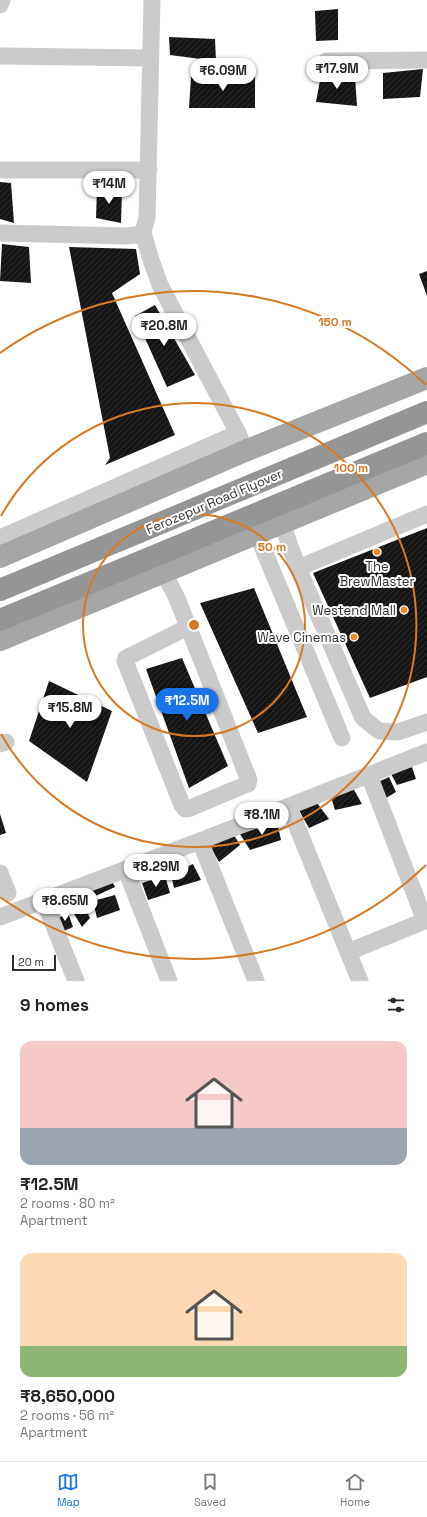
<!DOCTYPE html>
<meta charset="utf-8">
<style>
body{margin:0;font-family:"Space Grotesk",sans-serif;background:#f6f6f6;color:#222;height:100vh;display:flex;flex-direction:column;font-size:15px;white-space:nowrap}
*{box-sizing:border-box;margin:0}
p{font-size:13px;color:#767676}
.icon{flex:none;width:22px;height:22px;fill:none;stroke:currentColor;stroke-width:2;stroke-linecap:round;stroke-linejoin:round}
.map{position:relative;height:981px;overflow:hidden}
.panel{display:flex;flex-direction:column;background:#fff;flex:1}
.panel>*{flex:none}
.scale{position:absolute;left:12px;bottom:10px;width:44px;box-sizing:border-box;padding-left:4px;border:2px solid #2e2e2e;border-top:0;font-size:11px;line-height:14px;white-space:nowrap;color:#2e2e2e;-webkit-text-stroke:3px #fff;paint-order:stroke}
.price{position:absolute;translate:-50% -34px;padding:0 9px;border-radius:14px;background:#fff;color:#222;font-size:13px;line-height:26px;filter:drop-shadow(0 1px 2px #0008)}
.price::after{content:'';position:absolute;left:50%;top:24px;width:12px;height:9px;margin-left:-6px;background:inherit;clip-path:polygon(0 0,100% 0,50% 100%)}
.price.current{background:#1a73e8;color:#fff}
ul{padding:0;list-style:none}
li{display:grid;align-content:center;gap:8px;height:212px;padding:0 20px}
li span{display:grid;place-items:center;height:124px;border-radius:12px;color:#555}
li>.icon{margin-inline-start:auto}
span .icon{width:72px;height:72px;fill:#fffc;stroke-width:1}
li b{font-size:17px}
h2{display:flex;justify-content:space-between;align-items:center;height:48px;padding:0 20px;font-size:17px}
.dock{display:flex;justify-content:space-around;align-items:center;height:56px;border-top:1px solid #e0e0e0;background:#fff;font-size:11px;color:#767676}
.dock a{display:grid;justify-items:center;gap:2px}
.dock .current{color:#1a73e8}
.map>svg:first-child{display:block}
.building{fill:url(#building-hatch)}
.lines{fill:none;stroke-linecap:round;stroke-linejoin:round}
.minor{stroke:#cbcbcb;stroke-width:17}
.major{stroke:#a6a6a6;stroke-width:22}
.highway{stroke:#959595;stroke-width:22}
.ring{fill:none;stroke:#d57a24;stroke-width:2}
.poi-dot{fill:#f38822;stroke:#fff;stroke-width:1.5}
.labels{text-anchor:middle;stroke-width:4;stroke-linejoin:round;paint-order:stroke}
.street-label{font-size:13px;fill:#2e2e2e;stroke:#fff}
.poi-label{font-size:13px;fill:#2e2e2e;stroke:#fff;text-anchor:end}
.centre{fill:#d57a24;stroke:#fff;stroke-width:2}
.ring-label{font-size:12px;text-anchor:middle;font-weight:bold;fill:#d57a24;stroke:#fff;stroke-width:4;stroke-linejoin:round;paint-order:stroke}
</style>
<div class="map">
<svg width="427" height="981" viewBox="0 0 427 981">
<defs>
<pattern id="building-hatch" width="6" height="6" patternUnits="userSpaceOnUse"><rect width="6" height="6" fill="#151515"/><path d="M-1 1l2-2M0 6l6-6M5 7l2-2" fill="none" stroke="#2f2f2f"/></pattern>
</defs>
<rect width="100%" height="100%" fill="#fff"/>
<!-- building -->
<path class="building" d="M338,9V40L316,41L315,11Z
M169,37L215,39L216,61L170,55Z
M423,69L420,97L383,99V73Z
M321,75L355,77L357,106L316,102Z
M255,76V108H189L191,77Z
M0,182L11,183L14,223L0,219Z
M97,188L122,191L121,223L96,218Z
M2,244L29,247L31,283L0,281Z
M69,247L136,249L140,274L112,293L175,435L105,465L110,458Z
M427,271V296L419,274Z
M155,305L195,375L167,387L135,316Z
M427,528V677L370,698L313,573Z
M254,588L307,717L258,733L200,603Z
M182,658L228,766L189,788L146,669Z
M49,681L112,711L87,782L29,741Z
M412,767L416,779L397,785L390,772Z
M389,777L396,792L386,798L378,782Z
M353,788L362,804L335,810L331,797Z
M317,803L329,819L309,828L298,809Z
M0,814L6,833L0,835Z
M277,822L281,840L250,850L240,834Z
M234,835L240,845L219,862L210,846Z
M193,864L201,880L174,888L171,874Z
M165,876L170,893L148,900L142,883Z
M112,881L115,887L89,899V888Z
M78,894L90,918L82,927L65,899Z
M115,895L120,910L97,918L93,901Z
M68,913L73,927L64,931L56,919Z"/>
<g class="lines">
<!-- minor -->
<path class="minor" d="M0,5L2,0
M0,56L150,58
M326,61L427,60
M0,170H149
M143,232L150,257L160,285L238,433L242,443
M0,233L126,236L136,235L143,232L147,218L152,0
M282,524L298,568L363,718L379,731L398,732L427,722
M257,534L342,738
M0,538L238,433
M298,568L427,514
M163,572L176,596L249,780L248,784L245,785L188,809H185L182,805L125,661L126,658L188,627
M0,744L6,742
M369,775L425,921
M289,807L348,952
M200,841L256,981
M126,870L169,981
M0,873L8,893
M44,901L76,981
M0,917L200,841L427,752
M360,981L348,952L427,920"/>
<!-- major -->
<path class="major" d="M0,557L245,451L427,378
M0,640L427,463"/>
<!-- highway -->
<path class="highway" d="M0,590L427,412
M0,620L427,443"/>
</g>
<!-- distance rings -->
<g class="ring">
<circle cx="194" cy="625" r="111"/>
<path d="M1 516A222 222 0 1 1 1 734"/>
<path d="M426 865A334 334 0 0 1 0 897M0 353A334 334 0 0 1 426 385"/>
</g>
<!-- markers -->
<g class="poi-dot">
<circle cx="377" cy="552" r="4"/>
<circle cx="404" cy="610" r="4"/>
<circle cx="354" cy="637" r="4"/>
</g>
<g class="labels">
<!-- street labels -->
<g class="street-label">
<text transform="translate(214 501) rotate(-23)" y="5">Ferozepur Road Flyover</text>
</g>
<!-- poi labels -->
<g class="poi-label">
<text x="377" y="571" text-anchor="middle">The<tspan x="377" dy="15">BrewMaster</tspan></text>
<text x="396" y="615">Westend Mall</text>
<text x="346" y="642">Wave Cinemas</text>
</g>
</g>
<circle cx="194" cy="625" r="6" class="centre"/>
<g class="ring-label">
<text x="335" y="326">150 m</text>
<text x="351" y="472">100 m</text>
<text x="272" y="551">50 m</text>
</g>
</svg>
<div class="scale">20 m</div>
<b class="price" style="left:337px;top:90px">₹17.9M</b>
<b class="price" style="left:223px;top:92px">₹6.09M</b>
<b class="price" style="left:109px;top:205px">₹14M</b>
<b class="price" style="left:164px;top:347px">₹20.8M</b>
<b class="price current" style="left:187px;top:722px">₹12.5M</b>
<b class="price" style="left:70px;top:729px">₹15.8M</b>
<b class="price" style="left:262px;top:836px">₹8.1M</b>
<b class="price" style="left:156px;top:888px">₹8.29M</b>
<b class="price" style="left:65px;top:922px">₹8.65M</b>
</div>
<section class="panel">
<h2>9 homes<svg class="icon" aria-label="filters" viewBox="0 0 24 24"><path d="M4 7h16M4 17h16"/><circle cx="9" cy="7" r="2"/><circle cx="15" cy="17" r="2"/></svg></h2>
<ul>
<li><span style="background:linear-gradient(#f6c9c9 70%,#9aa5b1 0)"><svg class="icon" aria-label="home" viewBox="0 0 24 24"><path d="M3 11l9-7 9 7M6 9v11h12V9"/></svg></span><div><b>₹12.5M</b><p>2 rooms · 80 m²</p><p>Apartment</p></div></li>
<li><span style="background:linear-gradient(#ffd9b3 75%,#8fb573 0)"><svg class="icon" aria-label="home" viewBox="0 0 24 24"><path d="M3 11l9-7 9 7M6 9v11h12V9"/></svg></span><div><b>₹8,650,000</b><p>2 rooms · 56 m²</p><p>Apartment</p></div></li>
</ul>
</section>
<nav class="dock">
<a class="current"><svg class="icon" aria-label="map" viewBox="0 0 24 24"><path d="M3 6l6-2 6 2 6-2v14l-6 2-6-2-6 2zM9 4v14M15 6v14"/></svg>Map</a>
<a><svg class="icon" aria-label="saved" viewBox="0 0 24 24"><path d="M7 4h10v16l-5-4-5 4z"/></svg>Saved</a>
<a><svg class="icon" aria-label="home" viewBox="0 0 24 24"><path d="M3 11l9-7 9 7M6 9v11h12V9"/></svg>Home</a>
</nav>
